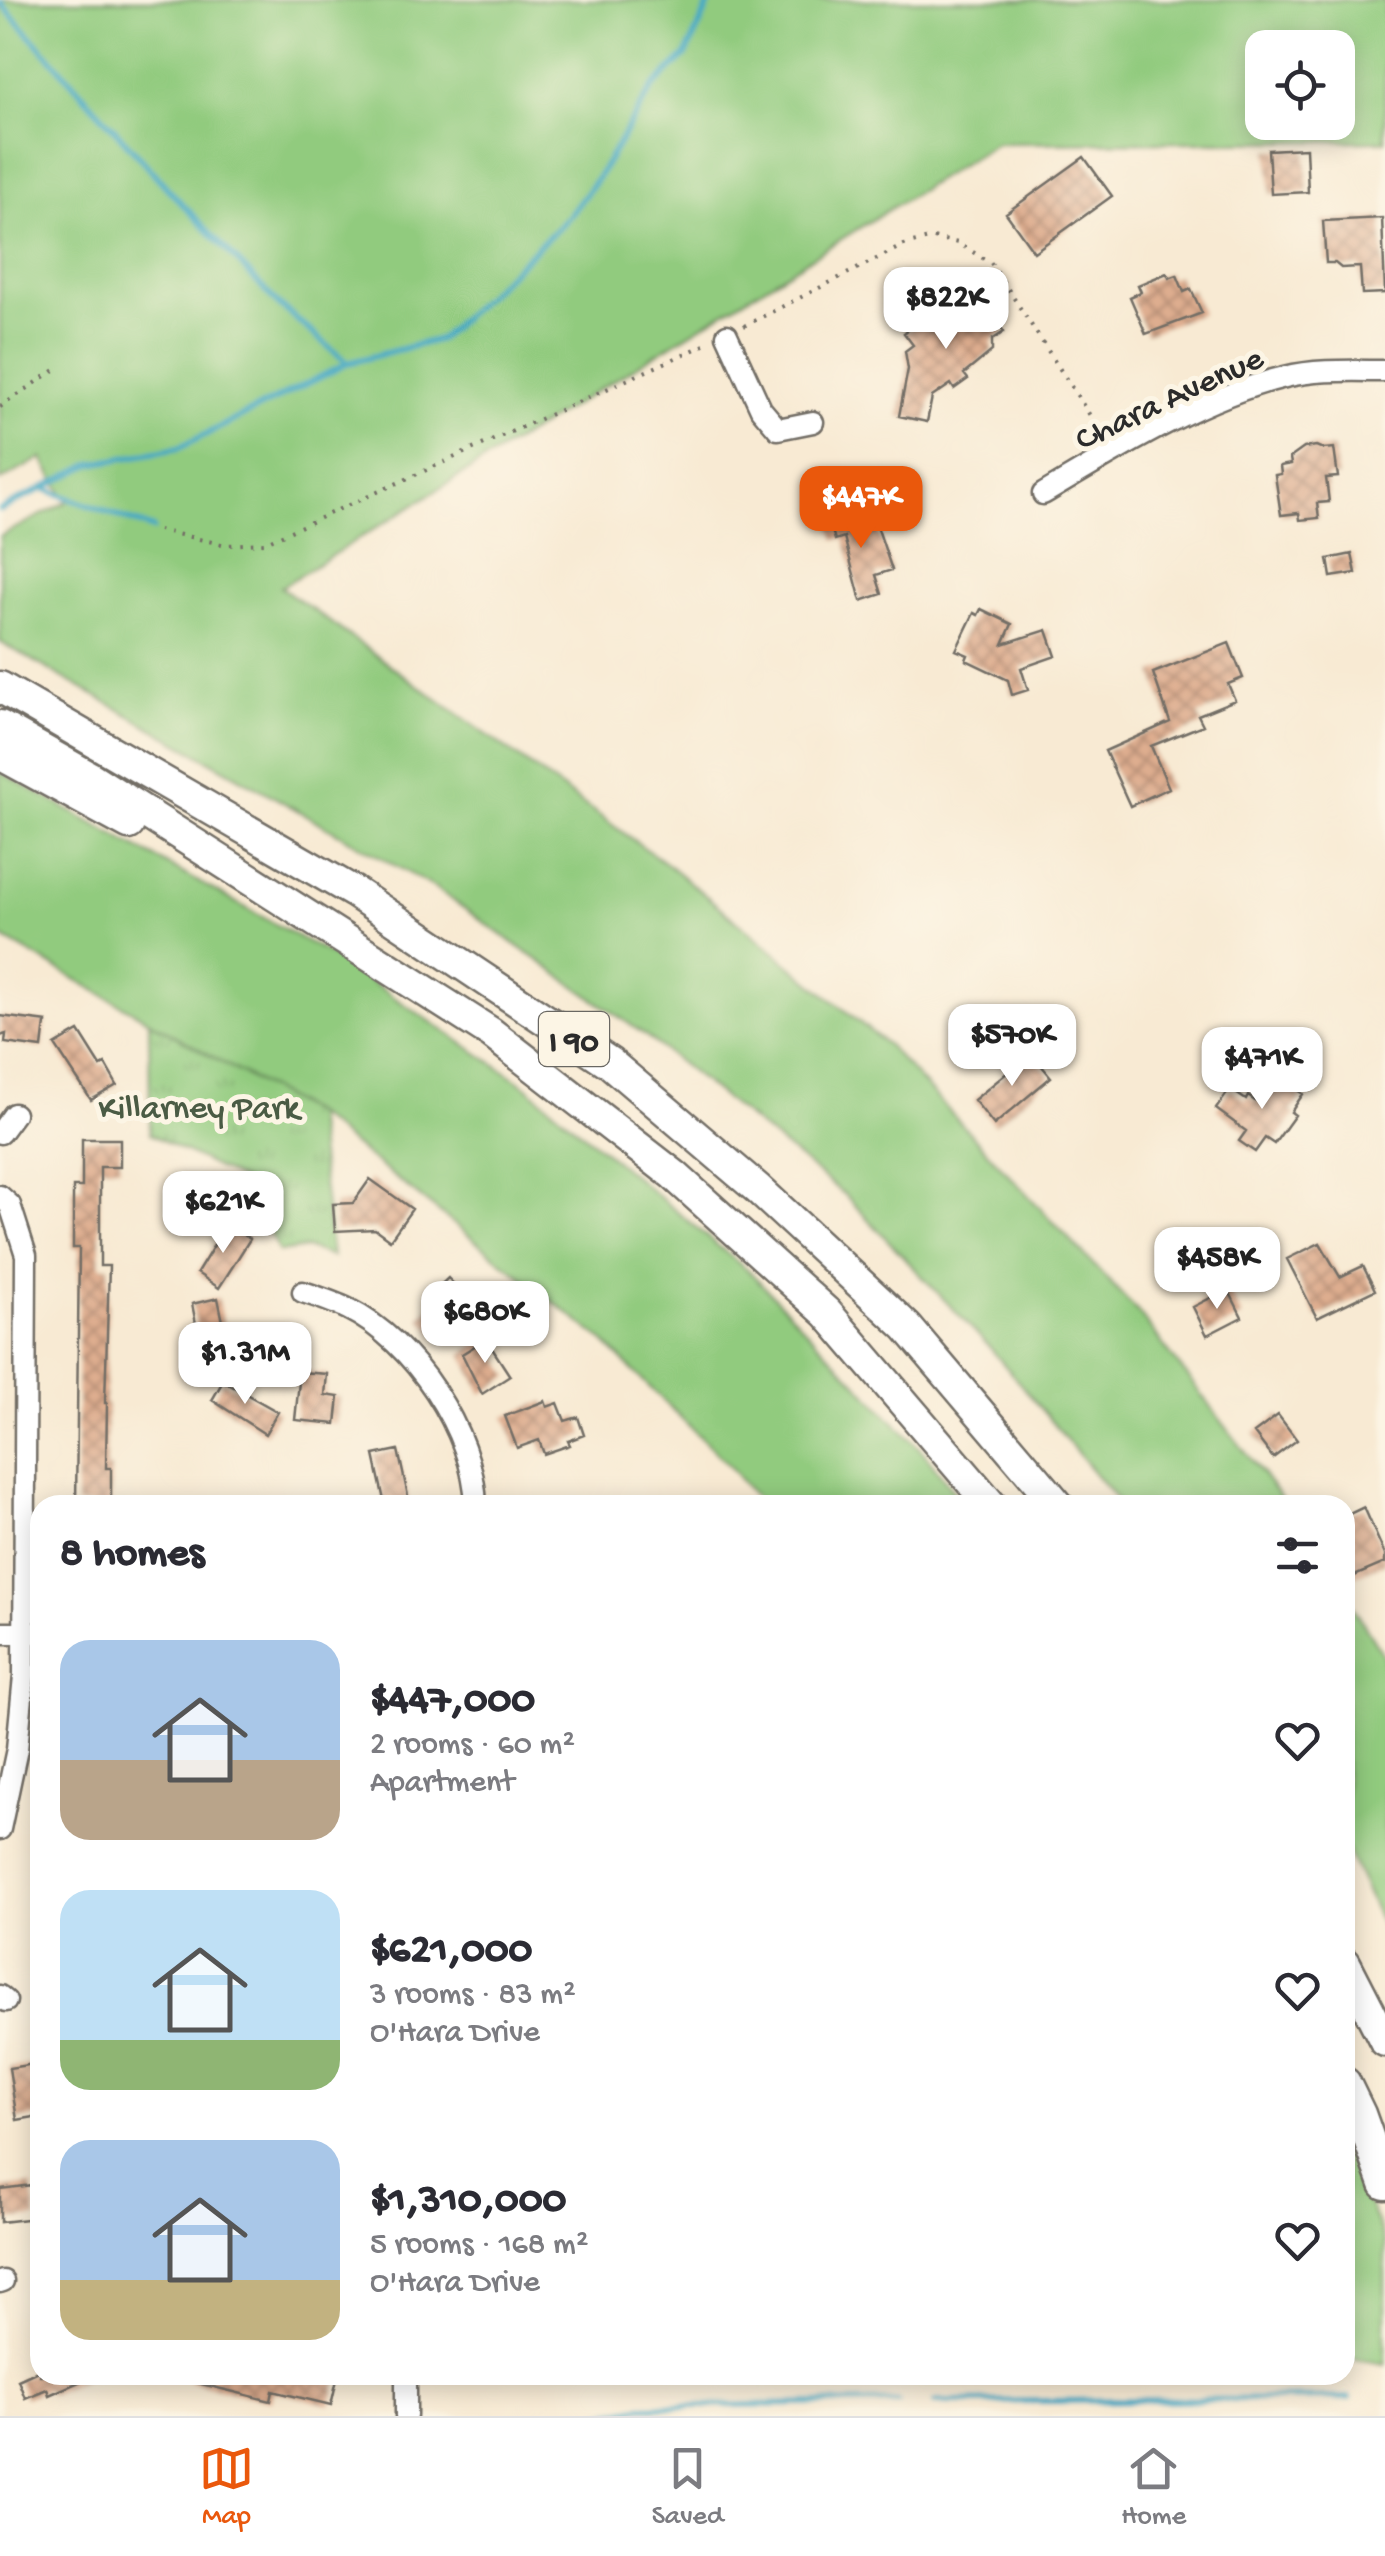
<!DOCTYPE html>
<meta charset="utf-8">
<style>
body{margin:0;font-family:"Gochi Hand",sans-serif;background:#f2f2f3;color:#2b2b33;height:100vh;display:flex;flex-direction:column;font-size:38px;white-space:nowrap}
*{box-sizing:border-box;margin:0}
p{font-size:32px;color:#7c7c81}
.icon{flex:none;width:55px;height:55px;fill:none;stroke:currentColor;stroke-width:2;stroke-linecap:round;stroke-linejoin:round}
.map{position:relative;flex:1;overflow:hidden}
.sheet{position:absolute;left:30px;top:1495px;width:1325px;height:890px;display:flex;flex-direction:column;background:#fff;border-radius:30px;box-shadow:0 5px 25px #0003}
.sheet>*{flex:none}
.tools{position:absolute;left:1245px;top:30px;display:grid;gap:20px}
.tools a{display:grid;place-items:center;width:110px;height:110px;border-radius:20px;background:#fff;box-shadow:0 5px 25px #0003;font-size:50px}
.price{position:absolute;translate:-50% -85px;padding:0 22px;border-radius:20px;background:#fff;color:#222;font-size:32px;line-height:65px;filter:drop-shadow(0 2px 5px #0008)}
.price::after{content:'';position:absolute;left:50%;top:60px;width:30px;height:22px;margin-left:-15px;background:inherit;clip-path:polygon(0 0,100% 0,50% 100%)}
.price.on{background:#ea580c;color:#fff}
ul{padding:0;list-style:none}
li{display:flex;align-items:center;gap:30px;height:250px;padding:0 30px}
li span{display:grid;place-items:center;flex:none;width:280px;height:200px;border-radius:30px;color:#555}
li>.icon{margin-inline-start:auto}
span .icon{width:120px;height:120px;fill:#fffc;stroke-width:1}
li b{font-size:42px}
h2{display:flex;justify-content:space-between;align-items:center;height:120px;padding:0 30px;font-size:42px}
.tabs{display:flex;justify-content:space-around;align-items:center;height:140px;border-top:2px solid #e1e1e2;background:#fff;font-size:28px;color:#7c7c81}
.tabs a{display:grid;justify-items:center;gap:5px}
.tabs .on{color:#ea580c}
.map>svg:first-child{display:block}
.grass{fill:#91cb7e;stroke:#5e7b54;stroke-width:2.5;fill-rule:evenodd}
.park{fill:url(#park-tufts);stroke:#5e7b54;stroke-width:2.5}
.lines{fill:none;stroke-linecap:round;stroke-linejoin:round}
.stream{stroke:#44a9c4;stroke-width:6}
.building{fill:url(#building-cross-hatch)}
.minor-casing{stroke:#736e66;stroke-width:25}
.highway-casing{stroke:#736e66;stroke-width:35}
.path{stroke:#736e66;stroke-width:4;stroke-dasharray:2.5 8;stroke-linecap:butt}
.minor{stroke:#fff;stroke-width:20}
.highway{stroke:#fff;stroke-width:30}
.labels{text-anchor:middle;stroke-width:10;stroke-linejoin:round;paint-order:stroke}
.shield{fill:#fcf5e5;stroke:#6a6863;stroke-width:2.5}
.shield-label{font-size:32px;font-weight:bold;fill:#2b2b2b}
.street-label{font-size:35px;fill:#2b2b2b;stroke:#fcf5e5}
.park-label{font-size:35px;fill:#4a5b44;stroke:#fcf5e5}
</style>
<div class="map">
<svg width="1385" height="2416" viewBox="0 0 1385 2416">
<defs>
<pattern id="park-tufts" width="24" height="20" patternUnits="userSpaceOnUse" patternTransform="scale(2.5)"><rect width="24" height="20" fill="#91cb7e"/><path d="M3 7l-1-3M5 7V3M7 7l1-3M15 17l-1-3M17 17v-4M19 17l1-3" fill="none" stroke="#7dae6d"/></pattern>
<pattern id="building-cross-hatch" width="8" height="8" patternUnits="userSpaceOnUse" patternTransform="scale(2.5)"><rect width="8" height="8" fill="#dead8f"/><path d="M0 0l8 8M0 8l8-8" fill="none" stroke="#b48d75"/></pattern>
</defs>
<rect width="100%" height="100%" fill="#fcf5e5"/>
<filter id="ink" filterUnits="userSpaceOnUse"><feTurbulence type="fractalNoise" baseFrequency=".01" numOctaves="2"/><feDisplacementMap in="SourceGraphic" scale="20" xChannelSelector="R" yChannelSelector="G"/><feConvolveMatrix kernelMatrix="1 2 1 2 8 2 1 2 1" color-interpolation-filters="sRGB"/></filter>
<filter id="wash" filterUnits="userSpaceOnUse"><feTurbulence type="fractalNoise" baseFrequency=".0048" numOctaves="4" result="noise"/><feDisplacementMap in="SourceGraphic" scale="40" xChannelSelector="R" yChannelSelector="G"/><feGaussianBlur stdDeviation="2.25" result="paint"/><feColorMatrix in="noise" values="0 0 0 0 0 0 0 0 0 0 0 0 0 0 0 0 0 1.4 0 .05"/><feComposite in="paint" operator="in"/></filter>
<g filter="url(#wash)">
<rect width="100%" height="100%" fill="#f8ead3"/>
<!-- grass -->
<path class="grass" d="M0,0H1385V141L996,143L281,587L671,867L886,1044L1137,1311L1286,1505H1121L991,1349L845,1195L645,1035L435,888L0,642V536L67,502L42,458L0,481ZM1262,48H1338V122H1262Z
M0,772L331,955L521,1082L753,1275L925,1454L964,1505H762L725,1461L601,1339L315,1115L0,936Z
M1345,1594L1385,1658V1932L1345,1846Z
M1345,2142L1385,2243V2364L1345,2357Z"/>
<!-- park -->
<path class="park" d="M149,1021L315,1115L332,1257L306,1248L279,1252L245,1182L150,1134Z"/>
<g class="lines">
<!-- stream -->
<path class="stream" d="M0,2L169,190L278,304L348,363
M42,488L153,529
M0,510L91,464L179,448L348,363L440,339L566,220L596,180L653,87L686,55L711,0
M936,2402L1349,2398
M593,2416L640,2407L898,2402"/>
</g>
<g id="blocks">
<!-- building -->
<path class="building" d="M1306,148L1308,192L1271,194L1268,150Z
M1084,157L1112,196L1034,252L1006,213Z
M1382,218L1385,293L1362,294L1360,267L1341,268L1335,263H1326L1323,221Z
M1167,273L1169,278L1177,275L1184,292L1191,289L1202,313L1146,334L1130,297L1141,292L1138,285Z
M951,297L956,304L982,305L988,300L1002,319L997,322L1004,332L992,340V351L964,374L968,379L954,389L951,384L932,397L927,422L899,416L908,369L905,351L913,345L904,333Z
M1316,446L1323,449L1334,448L1338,477L1326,478L1329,502L1317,503L1319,518L1300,520L1299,513L1281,515L1275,475L1281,474L1280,466L1291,464L1290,458L1304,448Z
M853,505L862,531L877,526L892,570L876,575L882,594L861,601L844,537L835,540L827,514Z
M1352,554L1356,573L1331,577L1328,559Z
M981,609L1012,624L1003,644L1047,630L1056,656L1021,668L1028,690L1012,695L1008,680L966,660L968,655L956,650L974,613L978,615Z
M1229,643L1243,678L1228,684L1235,700L1198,715L1203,725L1151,746L1169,788L1130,806L1105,751L1170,722L1153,673Z
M0,1016L48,1022L45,1023L42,1048L5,1043L6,1034L0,1036Z
M79,1031L101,1066L105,1064L117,1085L91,1100L55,1045Z
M1031,1053L1051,1077L994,1125L974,1100Z
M1274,1074L1303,1094L1291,1112L1295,1115L1274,1144L1265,1138L1255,1152L1239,1141L1246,1131L1216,1109L1230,1089L1246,1100L1248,1096L1255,1101Z
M82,1139H120V1167H100V1266H109L105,1403H107L106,1468H111V1505H76L79,1248H73V1187H82Z
M370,1179L412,1209L390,1240L375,1229L335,1231L333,1204L353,1203Z
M227,1224L250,1239L219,1288L197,1273Z
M1320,1243L1340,1277L1363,1266L1375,1290L1317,1318L1287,1259Z
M448,1278L474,1305L440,1338L420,1318L436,1302L429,1296Z
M1228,1289L1242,1317L1207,1335L1193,1307Z
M218,1298L230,1355L218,1358L221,1370L206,1373L192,1304Z
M486,1339L510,1376L482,1394L462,1354Z
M300,1372L327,1374L325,1395L339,1397L336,1424L295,1420Z
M223,1381L278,1412L265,1434L212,1400Z
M545,1401L547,1407L558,1403L565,1421L578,1417L584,1435L568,1441L570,1445L544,1454L539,1440L517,1448L505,1416Z
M1278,1415L1297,1440L1273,1458L1254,1433Z
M398,1450L410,1505H385L374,1455Z
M1364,1507L1385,1555V1563L1352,1577L1345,1561V1516Z
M34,2064L40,2116L17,2120L9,2068Z
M32,2185L36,2218L0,2222V2189Z
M40,2370V2375H95L49,2395L47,2389L25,2398L18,2380Z
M189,2375H338L331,2405L273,2391L271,2401L189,2381Z"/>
</g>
</g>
<g filter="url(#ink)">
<use href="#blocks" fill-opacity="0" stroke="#736e66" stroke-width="2.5"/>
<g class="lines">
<!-- minor casing -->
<g class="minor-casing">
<path id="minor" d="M727,335L761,409L778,429L813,422
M1043,494C1115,451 1203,396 1285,377C1317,369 1352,371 1385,371
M0,1133L14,1114
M0,1196L10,1205L26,1255L24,1676L17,1749L0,1829
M303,1292C318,1297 334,1302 348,1309C413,1341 474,1432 476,1505
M0,1633H40
M0,1996L6,2001
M0,2282L3,2281
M406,2416V2375"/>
</g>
<!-- highway casing -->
<g class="highway-casing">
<path id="highway" d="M0,687L354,892L610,1063L758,1189L907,1327L1058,1505
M0,726L88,776L491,1033L674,1175L827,1313L991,1505
M0,754L129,824
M1345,1963L1385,2041
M1345,2083L1360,2114L1385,2184"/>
</g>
<!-- path -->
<path class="path" d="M744,326L904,245L933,238L958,243L991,263L1104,437
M0,407L58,368
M158,530L226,545L264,543L709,343"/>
<!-- minor -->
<use href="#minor" class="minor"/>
<!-- highway -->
<use href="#highway" class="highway"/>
</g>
</g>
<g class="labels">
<!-- shield labels -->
<rect class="shield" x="539" y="1012" width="70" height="54" rx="8"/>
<g class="shield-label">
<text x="574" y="1050">I 90</text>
</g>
<!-- street labels -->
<g class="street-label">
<text transform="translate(1168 396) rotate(-25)" y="12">Chara Avenue</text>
</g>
<!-- park labels -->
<g class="park-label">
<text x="199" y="1117">Killarney Park</text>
</g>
</g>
</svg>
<div class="tools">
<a><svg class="icon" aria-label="locate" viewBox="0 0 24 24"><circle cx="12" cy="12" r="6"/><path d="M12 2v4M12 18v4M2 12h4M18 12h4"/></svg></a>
</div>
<b class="price" style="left:946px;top:352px">$822K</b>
<b class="price on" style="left:861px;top:551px">$447K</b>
<b class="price" style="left:1012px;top:1089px">$570K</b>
<b class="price" style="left:1262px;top:1112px">$471K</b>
<b class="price" style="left:223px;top:1256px">$621K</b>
<b class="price" style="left:1217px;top:1312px">$458K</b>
<b class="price" style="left:485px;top:1366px">$680K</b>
<b class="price" style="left:245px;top:1407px">$1.31M</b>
<section class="sheet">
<h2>8 homes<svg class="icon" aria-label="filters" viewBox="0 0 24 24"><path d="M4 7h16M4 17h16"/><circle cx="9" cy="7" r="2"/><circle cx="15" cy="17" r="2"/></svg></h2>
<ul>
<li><span style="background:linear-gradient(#a9c7e8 60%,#b9a48a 0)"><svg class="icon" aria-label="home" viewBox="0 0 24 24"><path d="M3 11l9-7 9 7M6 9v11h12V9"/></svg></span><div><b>$447,000</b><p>2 rooms · 60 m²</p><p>Apartment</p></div><svg class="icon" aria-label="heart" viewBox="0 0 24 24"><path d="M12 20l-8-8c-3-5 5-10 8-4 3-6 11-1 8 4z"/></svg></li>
<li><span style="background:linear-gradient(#bfe0f5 75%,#8fb573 0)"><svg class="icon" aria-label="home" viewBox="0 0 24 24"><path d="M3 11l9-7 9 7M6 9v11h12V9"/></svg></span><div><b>$621,000</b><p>3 rooms · 83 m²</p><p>O'Hara Drive</p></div><svg class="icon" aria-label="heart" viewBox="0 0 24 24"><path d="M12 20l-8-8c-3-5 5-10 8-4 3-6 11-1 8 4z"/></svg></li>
<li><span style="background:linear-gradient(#a9c7e8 70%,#c2b280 0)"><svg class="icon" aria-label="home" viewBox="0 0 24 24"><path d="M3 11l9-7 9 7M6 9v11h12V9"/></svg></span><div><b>$1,310,000</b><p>5 rooms · 168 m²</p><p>O'Hara Drive</p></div><svg class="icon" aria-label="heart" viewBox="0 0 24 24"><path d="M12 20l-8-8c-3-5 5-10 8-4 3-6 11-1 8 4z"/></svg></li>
</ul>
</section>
</div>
<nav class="tabs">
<a class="on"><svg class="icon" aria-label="map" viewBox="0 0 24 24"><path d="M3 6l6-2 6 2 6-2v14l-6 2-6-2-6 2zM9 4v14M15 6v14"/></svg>Map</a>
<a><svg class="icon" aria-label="saved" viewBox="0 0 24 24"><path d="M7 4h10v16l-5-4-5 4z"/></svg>Saved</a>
<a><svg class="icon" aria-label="home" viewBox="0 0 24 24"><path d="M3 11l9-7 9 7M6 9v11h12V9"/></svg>Home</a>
</nav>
